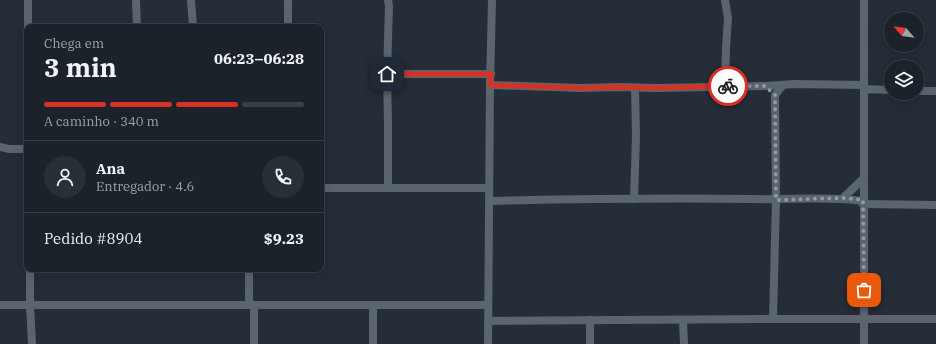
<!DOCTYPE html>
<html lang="pt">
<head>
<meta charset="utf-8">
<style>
  body { margin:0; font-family:"IBM Plex Serif",serif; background:#282f36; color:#f1f3f6; height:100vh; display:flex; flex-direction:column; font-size:15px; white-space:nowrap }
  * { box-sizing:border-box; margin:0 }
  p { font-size:13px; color:#a0a4a8 }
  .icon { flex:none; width:22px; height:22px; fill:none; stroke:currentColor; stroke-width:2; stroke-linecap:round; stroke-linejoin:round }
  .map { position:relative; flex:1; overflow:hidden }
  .sheet { position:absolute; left:24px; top:24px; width:300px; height:248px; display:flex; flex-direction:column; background:#1b222a; border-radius:8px; box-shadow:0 4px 16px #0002,0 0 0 1px #393f47 }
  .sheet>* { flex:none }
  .needle { width:26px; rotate:298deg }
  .buttons { position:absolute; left:884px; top:12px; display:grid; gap:8px }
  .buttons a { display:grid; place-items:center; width:40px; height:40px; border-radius:50%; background:#1b222a; box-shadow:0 4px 16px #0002,0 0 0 1px #393f47; font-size:20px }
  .pin { position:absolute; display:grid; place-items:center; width:34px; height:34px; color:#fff; margin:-17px; border-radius:8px; box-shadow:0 2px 6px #0006 }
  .courier { position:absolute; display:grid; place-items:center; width:40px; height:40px; margin:-20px; border:3px solid #d93025; border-radius:50%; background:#fff; color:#222; box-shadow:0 1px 5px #0007 }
  .headline em { font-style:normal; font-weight:700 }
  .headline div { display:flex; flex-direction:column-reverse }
  .headline { display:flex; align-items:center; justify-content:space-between; height:68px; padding:0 20px }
  h1 { font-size:26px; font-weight:700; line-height:30px }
  .bar { display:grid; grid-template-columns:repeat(4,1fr); gap:6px 4px; align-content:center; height:48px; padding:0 20px }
  .bar i { height:5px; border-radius:3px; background:#393f47 }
  .bar .selected { background:#d93025 }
  .bar p { grid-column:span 4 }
  .line { display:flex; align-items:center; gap:10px; padding:0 20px; border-top:1px solid #393f47 }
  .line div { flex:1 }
  .round { display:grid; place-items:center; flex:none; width:42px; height:42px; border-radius:21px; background:#282f36 }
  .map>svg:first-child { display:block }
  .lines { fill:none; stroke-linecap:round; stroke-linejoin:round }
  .minor { stroke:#5b6570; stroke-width:8 }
  .done { stroke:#939aa2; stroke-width:4; stroke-dasharray:0 7.2 }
  .route { stroke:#d93025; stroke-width:5 }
</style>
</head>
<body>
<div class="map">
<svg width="936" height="344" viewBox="0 0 936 344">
  <rect width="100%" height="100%" fill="#242d38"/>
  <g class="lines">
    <!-- minor -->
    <g class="minor">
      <polyline points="136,0 137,27"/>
      <polyline points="191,0 193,27"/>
      <polyline points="288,0 288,27"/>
      <polyline points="864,0 864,344"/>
      <polyline points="28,27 28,0"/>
      <polyline points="387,74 491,74"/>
      <polyline points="490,85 581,88 619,87 656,88 765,86 795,84 863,85"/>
      <polyline points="725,86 726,48 728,18 725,0"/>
      <polyline points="864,89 891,90"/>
      <polyline points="917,91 936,91"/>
      <polyline points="0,147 9,149 27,149"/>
      <polyline points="321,188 489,188"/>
      <polyline points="388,188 388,124 387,74 389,6 388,0"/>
      <polyline points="843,198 863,179"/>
      <polyline points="634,199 636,136 635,88"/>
      <path d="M 490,201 C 577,199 664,198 751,199 C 788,200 826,196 863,201"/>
      <polyline points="863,204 936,205"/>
      <polyline points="30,269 30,305 32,344"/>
      <polyline points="249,269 249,305"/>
      <polyline points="0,305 488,305"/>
      <polyline points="373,305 373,344"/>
      <polyline points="773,319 776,200 775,95 783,85"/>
      <polyline points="683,320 684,344"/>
      <polyline points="488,321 773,319 936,319"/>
      <polyline points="254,344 254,305"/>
      <polyline points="488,344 490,85 492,0"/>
      <polyline points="590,344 590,320"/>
    </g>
  </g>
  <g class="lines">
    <!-- done -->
    <polyline class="done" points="728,86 765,86 775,95 776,200 843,198 863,200 864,290"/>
    <!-- route -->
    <polyline class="route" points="387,74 491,74 490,85 581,88 619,87 656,88 728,86"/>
  </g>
</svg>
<div class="buttons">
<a><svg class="needle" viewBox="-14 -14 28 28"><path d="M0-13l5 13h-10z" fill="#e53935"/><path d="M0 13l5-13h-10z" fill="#a0a4a8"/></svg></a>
<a><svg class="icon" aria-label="layers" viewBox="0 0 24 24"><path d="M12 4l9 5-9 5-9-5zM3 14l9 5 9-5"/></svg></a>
</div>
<div class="pin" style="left:864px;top:290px;background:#ea580c"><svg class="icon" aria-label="bag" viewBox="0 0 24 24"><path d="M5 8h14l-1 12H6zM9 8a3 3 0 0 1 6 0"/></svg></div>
<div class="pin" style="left:387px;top:74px;background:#1f2937"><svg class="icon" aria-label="home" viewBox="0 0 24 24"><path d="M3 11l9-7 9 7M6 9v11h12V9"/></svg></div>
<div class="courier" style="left:728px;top:86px"><svg class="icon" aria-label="bike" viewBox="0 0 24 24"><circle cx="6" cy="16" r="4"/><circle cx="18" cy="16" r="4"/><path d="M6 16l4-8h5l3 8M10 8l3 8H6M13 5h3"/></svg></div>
<section class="sheet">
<div class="headline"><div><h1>3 min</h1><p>Chega em</p></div><em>06:23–06:28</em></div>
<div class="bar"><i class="selected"></i><i class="selected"></i><i class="selected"></i><i></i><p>A caminho · 340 m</p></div>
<div class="line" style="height:72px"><a class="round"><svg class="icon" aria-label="person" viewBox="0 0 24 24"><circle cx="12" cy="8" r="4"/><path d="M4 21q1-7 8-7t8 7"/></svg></a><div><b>Ana</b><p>Entregador · 4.6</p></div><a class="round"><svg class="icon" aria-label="phone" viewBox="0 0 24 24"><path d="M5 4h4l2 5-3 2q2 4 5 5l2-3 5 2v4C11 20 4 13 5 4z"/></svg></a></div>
<div class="line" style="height:52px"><div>Pedido #8904</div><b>$9.23</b></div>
</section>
</div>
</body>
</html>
